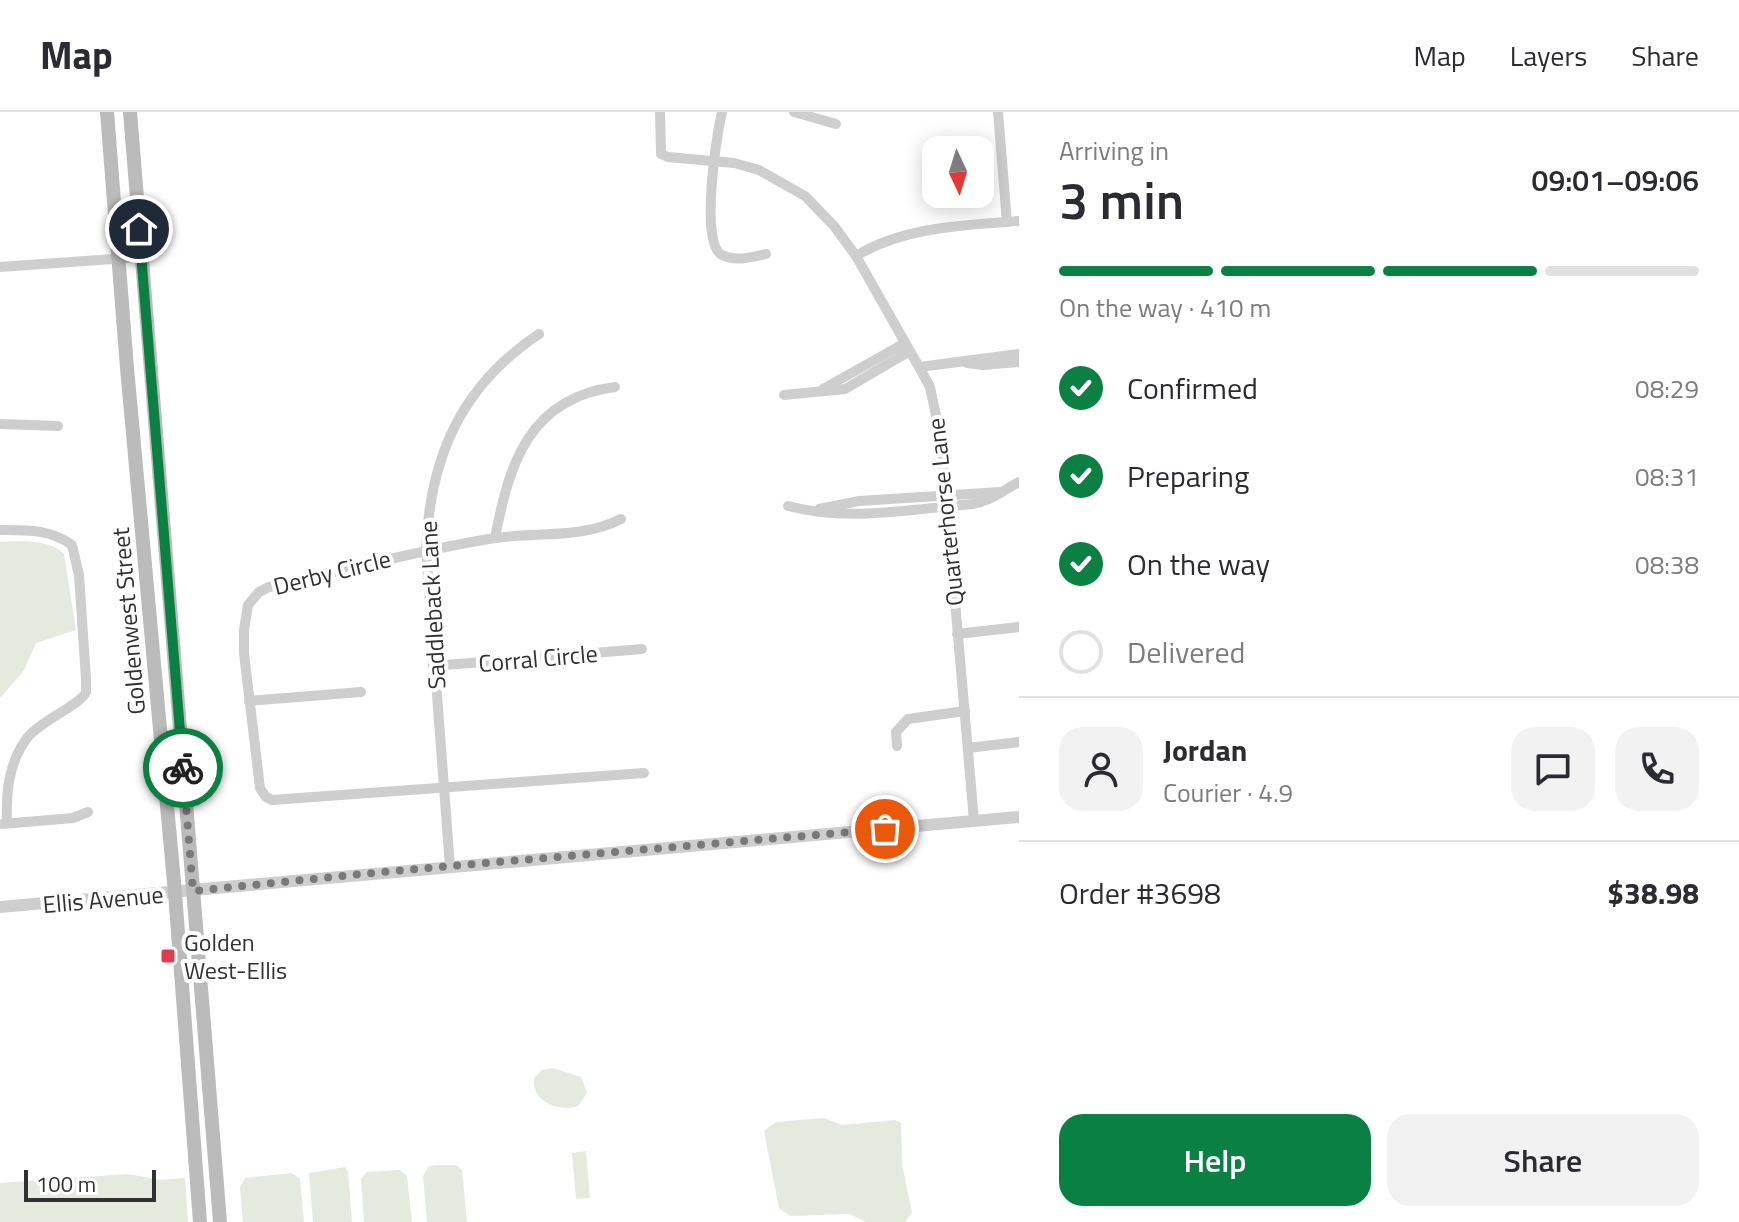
<!DOCTYPE html>
<html lang="en">
<head>
<meta charset="utf-8">
<style>
  body { margin:0; font-family:"Titillium Web",sans-serif; background:#f2f2f3; color:#2b2b33; height:100vh; display:flex; flex-direction:column; font-size:30px; white-space:nowrap }
  * { box-sizing:border-box; margin:0 }
  p { font-size:26px; color:#7c7c81 }
  .icon { flex:none; width:44px; height:44px; fill:none; stroke:currentColor; stroke-width:2; stroke-linecap:round; stroke-linejoin:round }
  .map { position:relative; flex:1; overflow:hidden }
  .details { display:flex; flex-direction:column; background:#fff; width:720px }
  .details>* { flex:none }
  .needle { width:52px; rotate:176deg }
  .buttons { position:absolute; left:922px; top:24px; display:grid; gap:16px }
  .buttons a { display:grid; place-items:center; width:72px; height:72px; border-radius:16px; background:#fff; box-shadow:0 4px 20px #0003; font-size:40px }
  .scale { position:absolute; left:24px; bottom:20px; width:132px; box-sizing:border-box; padding-left:8px; border:4px solid #313131; border-top:0; font-size:22px; line-height:28px; white-space:nowrap; color:#313131; -webkit-text-stroke:6px #fff; paint-order:stroke }
  .pin { position:absolute; display:grid; place-items:center; width:68px; height:68px; color:#fff; margin:-34px; border:4px solid #fff; border-radius:50%; box-shadow:0 2px 8px #0007 }
  .courier { position:absolute; display:grid; place-items:center; width:80px; height:80px; margin:-40px; border:6px solid #0b8043; border-radius:50%; background:#fff; color:#222; box-shadow:0 2px 10px #0007 }
  .summary em { font-style:normal; font-weight:600 }
  .summary div { display:flex; flex-direction:column-reverse }
  .summary { display:flex; align-items:center; justify-content:space-between; height:136px; padding:0 40px }
  h1 { font-size:52px; font-weight:600; line-height:60px }
  .bar { display:grid; grid-template-columns:repeat(4,1fr); gap:12px 8px; align-content:center; height:96px; padding:0 40px }
  .bar i { height:10px; border-radius:6px; background:#e1e1e2 }
  .bar .active { background:#0b8043 }
  .bar p { grid-column:span 4 }
  .line { display:flex; align-items:center; gap:20px; padding:0 40px; border-top:2px solid #e1e1e2 }
  .line div { flex:1 }
  .round { display:grid; place-items:center; flex:none; width:84px; height:84px; border-radius:24px; background:#f2f2f3 }
  ol { padding:0 40px; list-style:none }
  li { display:flex; align-items:center; gap:24px; height:88px }
  li p { margin-inline-start:auto }
  li .icon { padding:8px; border-radius:50%; background:#0b8043; color:#fff; stroke-width:4 }
  li:last-child { color:#7c7c81 }
  li i { width:44px; height:44px; border:4px solid #e1e1e2; border-radius:50% }
  .button { display:flex; gap:16px; margin-top:auto; padding:16px 40px }
  .button a { flex:1; height:92px; border-radius:24px; background:#0b8043; color:#fff; font-size:32px; font-weight:600; line-height:92px; text-align:center }
  .button a+a { background:#f2f2f3; color:#2b2b33 }
  header { display:flex; align-items:center; gap:48px; box-sizing:border-box; height:112px; padding:0 40px; background:#fff; border-bottom:2px solid #e1e1e2 }
  header strong { font-size:38px }
  nav { display:flex; gap:44px; margin-inline-start:auto; font-size:28px }
  main { display:flex; flex:1; min-height:0 }
  .map>svg:first-child { display:block }
  .green { fill:#e4eadd }
  .lines { fill:none; stroke-linecap:round; stroke-linejoin:round }
  .minor { stroke:#cecece; stroke-width:10 }
  .tertiary { stroke:#cecece; stroke-width:12 }
  .secondary { stroke:#bbb; stroke-width:14 }
  .done { stroke:#797979; stroke-width:8; stroke-dasharray:0 14.4 }
  .route { stroke:#0b8043; stroke-width:10 }
  .poi-dot { fill:#dd3e4e; stroke:#fff; stroke-width:3 }
  .labels { text-anchor:middle; dominant-baseline:central; stroke-width:8; stroke-linejoin:round; paint-order:stroke }
  .street-label { font-size:24px; fill:#313131; stroke:#fff }
  .poi-label { font-size:24px; fill:#313131; stroke:#fff; text-anchor:start }
</style>
</head>
<body>
<header>
<strong>Map</strong>
<nav><a>Map</a><a>Layers</a><a>Share</a></nav>
</header>
<main>
<div class="map">
<svg width="1019" height="1110" viewBox="0 0 1019 1110">
  <rect width="100%" height="100%" fill="#fff"/>
  <!-- green -->
  <g class="green">
    <path d="M 0,430 C 19,429 50,427 64,442 L 76,518 L 36,531 L 23,560 L 0,586 Z"/>
    <path d="M 553,956 L 581,965 L 587,981 L 578,994 C 559,1001 531,989 534,966 L 542,958 Z"/>
    <polygon points="824,1006 842,1013 895,1008 901,1011 902,1052 912,1100 905,1110 866,1110 850,1102 790,1104 779,1096 764,1019 776,1010"/>
    <polygon points="586,1039 590,1086 576,1087 572,1041"/>
    <polygon points="434,1053 456,1053 462,1058 467,1110 427,1110 423,1064 428,1055"/>
    <polygon points="345,1055 348,1059 352,1110 313,1110 309,1061"/>
    <polygon points="400,1058 407,1064 412,1110 364,1110 361,1067 367,1060"/>
    <polygon points="292,1061 300,1067 304,1110 243,1110 240,1075 245,1066"/>
    <polygon points="128,1062 160,1068 185,1066 188,1110 0,1110 0,1071"/>
  </g>
  <g class="lines">
    <!-- minor -->
    <g class="minor">
      <polyline points="660,0 661,42 668,45 734,51 759,58 805,84 834,114 856,144 919,255 930,275 941,327 974,709"/>
      <path d="M 722,0 C 717,23 699,131 722,143 C 735,150 753,145 766,142"/>
      <polyline points="794,0 836,12"/>
      <polyline points="998,0 1007,110"/>
      <path d="M 856,144 C 903,115 964,113 1019,109"/>
      <polyline points="0,155 141,145"/>
      <polyline points="967,251 983,253 1019,250"/>
      <polyline points="919,255 1019,242"/>
      <polyline points="823,277 905,231"/>
      <polyline points="784,283 845,277 910,239"/>
      <polyline points="0,312 58,314"/>
      <path d="M 788,394 C 848,410 912,397 972,392 C 991,389 1002,379 1019,370"/>
      <polyline points="819,397 859,389 1000,380"/>
      <path d="M 621,407 C 580,428 533,419 489,427 C 415,439 342,459 269,475 L 259,480 L 248,493 L 244,518 L 244,541 L 260,676 L 266,685 L 272,688 L 644,661"/>
      <path d="M 0,418 C 26,418 51,417 72,433 L 79,463 L 86,567 C 86,569 86,579 86,580 C 82,592 40,609 27,626 C 8,652 6,681 7,711"/>
      <path d="M 495,426 C 509,352 529,286 615,275"/>
      <polyline points="957,522 1019,515"/>
      <polyline points="433,554 642,537"/>
      <polyline points="249,589 361,580"/>
      <polyline points="897,634 896,620 908,607 965,599"/>
      <polyline points="968,636 1019,630"/>
      <polyline points="2,712 73,706 88,700"/>
      <path d="M 450,755 L 426,437 C 430,345 461,274 539,222"/>
    </g>
    <!-- tertiary -->
    <polyline class="tertiary" points="0,795 1019,705"/>
    <!-- secondary -->
    <g class="secondary">
      <polyline points="107,0 127,256 175,781 200,1110"/>
      <polyline points="130,0 220,1110"/>
    </g>
  </g>
  <g class="lines">
    <!-- done -->
    <polyline class="done" points="183,656 193,779 393,759 885,717"/>
    <!-- route -->
    <polyline class="route" points="139,117 183,656"/>
  </g>
  <!-- markers -->
  <rect class="poi-dot" x="160" y="836" width="16" height="16" rx="4"/>
  <g class="labels">
    <!-- street labels -->
    <g class="street-label">
      <text transform="translate(945 400) rotate(-96)">Quarterhorse Lane</text>
      <text transform="translate(332 460) rotate(-14)">Derby Circle</text>
      <text transform="translate(432 493) rotate(-93)">Saddleback Lane</text>
      <text transform="translate(128 509) rotate(-95)">Goldenwest Street</text>
      <text transform="translate(538 546) rotate(-5)">Corral Circle</text>
      <text transform="translate(103 787) rotate(-5)">Ellis Avenue</text>
    </g>
    <!-- poi labels -->
    <g class="poi-label">
      <text x="184" y="830">Golden<tspan x="184" dy="28">West-Ellis</tspan></text>
    </g>
  </g>
</svg>
<div class="buttons">
<a><svg class="needle" viewBox="-14 -14 28 28"><path d="M0-13l5 13h-10z" fill="#e53935"/><path d="M0 13l5-13h-10z" fill="#7c7c81"/></svg></a>
</div>
<div class="scale">100 m</div>
<div class="pin" style="left:885px;top:717px;background:#ea580c"><svg class="icon" aria-label="bag" viewBox="0 0 24 24"><path d="M5 8h14l-1 12H6zM9 8a3 3 0 0 1 6 0"/></svg></div>
<div class="pin" style="left:139px;top:117px;background:#1f2937"><svg class="icon" aria-label="home" viewBox="0 0 24 24"><path d="M3 11l9-7 9 7M6 9v11h12V9"/></svg></div>
<div class="courier" style="left:183px;top:656px"><svg class="icon" aria-label="bike" viewBox="0 0 24 24"><circle cx="6" cy="16" r="4"/><circle cx="18" cy="16" r="4"/><path d="M6 16l4-8h5l3 8M10 8l3 8H6M13 5h3"/></svg></div>
</div>
<section class="details">
<div class="summary"><div><h1>3 min</h1><p>Arriving in</p></div><em>09:01–09:06</em></div>
<div class="bar"><i class="active"></i><i class="active"></i><i class="active"></i><i></i><p>On the way · 410 m</p></div>
<ol>
<li><svg class="icon" aria-label="check" viewBox="0 0 24 24"><path d="M5 12l5 5 9-10"/></svg>Confirmed<p>08:29</p></li>
<li><svg class="icon" aria-label="check" viewBox="0 0 24 24"><path d="M5 12l5 5 9-10"/></svg>Preparing<p>08:31</p></li>
<li><svg class="icon" aria-label="check" viewBox="0 0 24 24"><path d="M5 12l5 5 9-10"/></svg>On the way<p>08:38</p></li>
<li><i></i>Delivered</li>
</ol>
<div class="line" style="height:144px"><a class="round"><svg class="icon" aria-label="person" viewBox="0 0 24 24"><circle cx="12" cy="8" r="4"/><path d="M4 21q1-7 8-7t8 7"/></svg></a><div><b>Jordan</b><p>Courier · 4.9</p></div><a class="round"><svg class="icon" aria-label="chat" viewBox="0 0 24 24"><path d="M4 5h16v11H9l-5 4z"/></svg></a><a class="round"><svg class="icon" aria-label="phone" viewBox="0 0 24 24"><path d="M5 4h4l2 5-3 2q2 4 5 5l2-3 5 2v4C11 20 4 13 5 4z"/></svg></a></div>
<div class="line" style="height:104px"><div>Order #3698</div><b>$38.98</b></div>
<div class="button"><a>Help</a><a>Share</a></div>
</section>
</main>
</body>
</html>
